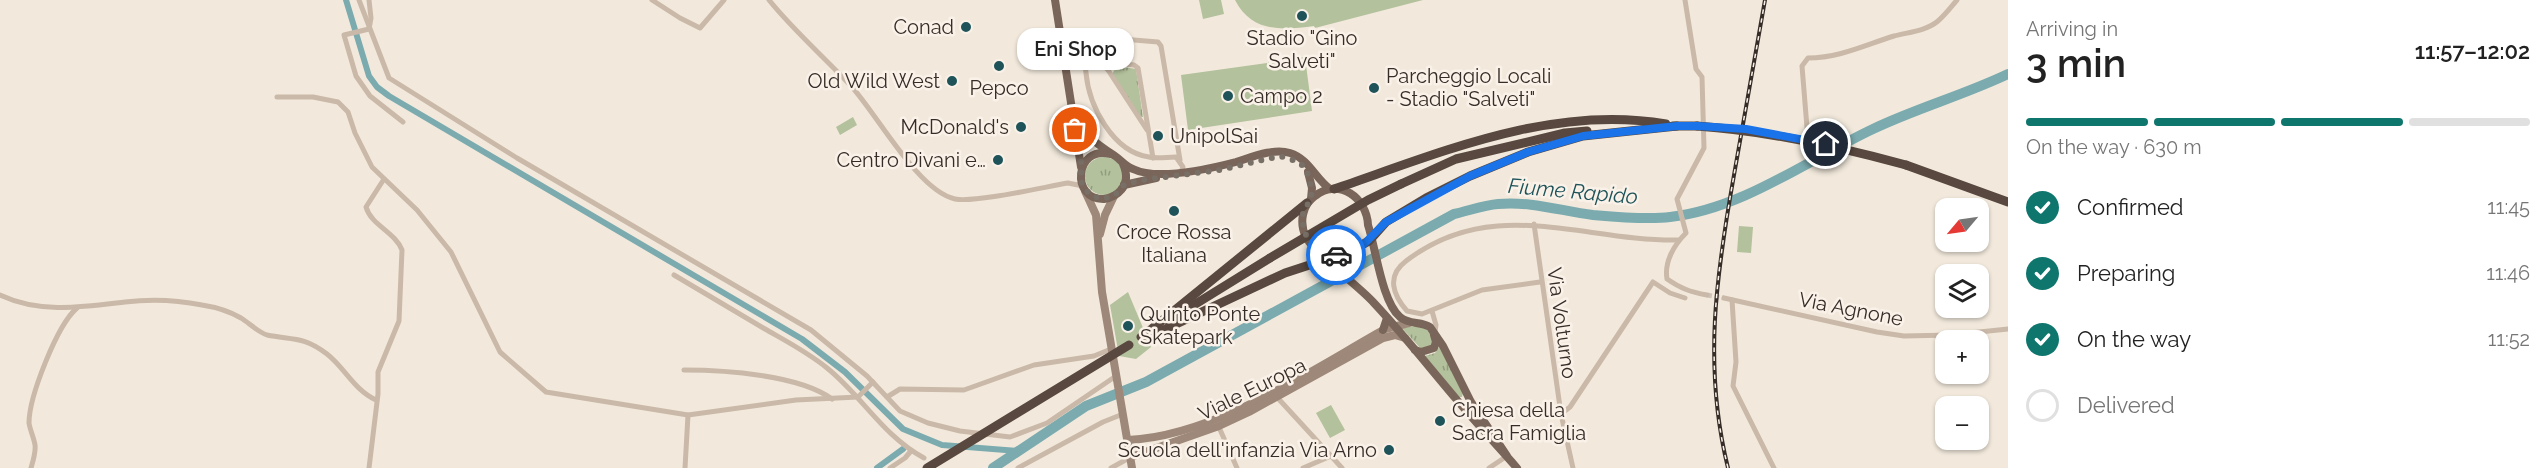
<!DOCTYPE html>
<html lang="en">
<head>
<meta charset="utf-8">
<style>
  body { margin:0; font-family:Raleway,sans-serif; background:#f6f6f6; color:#222; height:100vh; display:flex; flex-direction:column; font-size:22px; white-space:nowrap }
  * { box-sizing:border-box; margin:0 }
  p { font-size:20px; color:#767676 }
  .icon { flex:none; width:33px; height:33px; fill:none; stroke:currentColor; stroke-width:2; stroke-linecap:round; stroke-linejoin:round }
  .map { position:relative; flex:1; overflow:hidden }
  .side { display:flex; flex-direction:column; background:#fff; width:540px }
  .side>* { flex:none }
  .needle { width:39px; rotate:241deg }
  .tools { position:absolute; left:1935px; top:198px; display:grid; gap:12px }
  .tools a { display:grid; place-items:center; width:54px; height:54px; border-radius:12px; background:#fff; box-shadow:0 2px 4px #0004; font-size:30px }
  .pin { position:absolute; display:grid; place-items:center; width:51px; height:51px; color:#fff; margin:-26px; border:3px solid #fff; border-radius:50%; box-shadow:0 2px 6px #0007 }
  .courier { position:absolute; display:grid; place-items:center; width:60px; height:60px; margin:-30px; border:4px solid #1a73e8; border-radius:50%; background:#fff; color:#222; box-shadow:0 2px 8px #0007 }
  .bubble { position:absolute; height:42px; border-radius:18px; background:#fff; box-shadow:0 2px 4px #0004; font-size:20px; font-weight:600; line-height:42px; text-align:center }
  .summary em { font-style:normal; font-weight:600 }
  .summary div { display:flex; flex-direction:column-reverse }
  .summary { display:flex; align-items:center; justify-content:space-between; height:102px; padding:0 18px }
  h1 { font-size:39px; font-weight:600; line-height:45px }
  .bar { display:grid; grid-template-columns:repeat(4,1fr); gap:9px 6px; align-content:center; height:72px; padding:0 18px }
  .bar i { height:8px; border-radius:4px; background:#e0e0e0 }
  .bar .current { background:#0f766e }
  .bar p { grid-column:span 4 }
  ol { padding:0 18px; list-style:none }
  li { display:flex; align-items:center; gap:18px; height:66px }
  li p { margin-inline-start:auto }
  li .icon { padding:6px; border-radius:50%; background:#0f766e; color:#fff; stroke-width:4 }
  li:last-child { color:#767676 }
  li i { width:33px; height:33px; border:3px solid #e0e0e0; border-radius:50% }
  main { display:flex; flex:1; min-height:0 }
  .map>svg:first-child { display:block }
  .grass { fill:url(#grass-tufts) }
  .garden { fill:#b3c19c }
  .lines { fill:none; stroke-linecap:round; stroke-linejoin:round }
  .canal { stroke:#7babaf; stroke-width:6 }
  .river { stroke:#7babaf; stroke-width:10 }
  .street-tunnel { stroke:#cdc3b8; stroke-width:5; stroke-dasharray:5 2.5; stroke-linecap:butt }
  .street { stroke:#cab9a8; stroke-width:5 }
  .secondary { stroke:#9e8879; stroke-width:8 }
  .primary { stroke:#796559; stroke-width:8 }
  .highway { stroke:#58483f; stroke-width:9 }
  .rail-casing { stroke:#372d28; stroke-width:4 }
  .rail { stroke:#faf2e9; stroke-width:1.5; stroke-dasharray:4.5; stroke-linecap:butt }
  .highway-bridge { stroke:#58483f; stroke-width:9 }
  .done { stroke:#786f67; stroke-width:6; stroke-dasharray:0 10.8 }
  .route { stroke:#1a73e8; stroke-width:8 }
  .poi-dot { fill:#1e5359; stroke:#faf2e9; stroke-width:2 }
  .labels { text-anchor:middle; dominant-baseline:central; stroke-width:5; stroke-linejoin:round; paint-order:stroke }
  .poi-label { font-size:20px; fill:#372d28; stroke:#faf2e9; text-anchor:end }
  .street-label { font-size:20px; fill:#372d28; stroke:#faf2e9 }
  .water-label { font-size:21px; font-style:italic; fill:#1e5359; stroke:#faf2e9 }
</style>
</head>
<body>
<main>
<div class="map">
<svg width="2008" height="468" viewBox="0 0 2008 468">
  <defs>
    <pattern id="grass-tufts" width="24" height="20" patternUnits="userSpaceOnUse" patternTransform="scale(1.5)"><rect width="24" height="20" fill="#b3c19c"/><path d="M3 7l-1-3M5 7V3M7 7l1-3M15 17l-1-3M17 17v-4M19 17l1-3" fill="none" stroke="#929d7f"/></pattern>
  </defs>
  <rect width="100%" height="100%" fill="#f2e9dc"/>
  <!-- grass -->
  <g class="grass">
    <polygon points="1117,66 1136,69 1143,117 1140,117 1112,74"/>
    <circle cx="1104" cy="176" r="19"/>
    <polygon points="1416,326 1425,328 1432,334 1432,345 1421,349 1402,328"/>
    <polygon points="1440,346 1463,393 1462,397 1459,397 1425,356 1435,353"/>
  </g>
  <!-- garden -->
  <g class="garden">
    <polygon points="1199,0 1221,0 1224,14 1203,19"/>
    <path d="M 1235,0 L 1423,0 L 1315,28 L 1314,26 C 1282,30 1252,33 1235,0 Z"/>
    <polygon points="1305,57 1312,111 1188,130 1181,75 1267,63 1268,68 1268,62"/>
    <polygon points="853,117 857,125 840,135 836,127"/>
    <polygon points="1739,226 1753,227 1751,253 1737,252"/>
    <polygon points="1128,292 1151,347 1136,359 1119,356 1110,305"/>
    <polygon points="1331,405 1345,430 1330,438 1316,413"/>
  </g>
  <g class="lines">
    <!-- canal -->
    <g class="canal">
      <polyline points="346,0 369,76 377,87 389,96 802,339 845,372 903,429 942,445 1018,451"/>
      <polyline points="877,468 903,449"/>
    </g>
    <!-- river -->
    <path class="river" d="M 993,468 L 1086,406 L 1146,382 L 1454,214 C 1468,211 1484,205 1498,204 C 1531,201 1561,211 1593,215 C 1616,217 1648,220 1670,217 C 1743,209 1809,159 1873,129 C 1917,108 1964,95 2008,74"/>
    <!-- street-tunnel -->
    <polyline class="street-tunnel" points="1707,295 1724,298"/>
    <!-- street -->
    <g class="street">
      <polyline points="359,0 389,78 517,158 811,330 867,376 900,411 928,423 960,431 1010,437 1047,423 1116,376"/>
      <polyline points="369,0 371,18 369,29 344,35 356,76 370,96 403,122"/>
      <polyline points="652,0 680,18 700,28 724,0"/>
      <path d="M 769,0 C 794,31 824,57 851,86 C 877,114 918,191 955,199 C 975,203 1044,187 1068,183 L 1083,186"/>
      <path d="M 1685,0 L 1696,69 L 1702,77 L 1704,148 L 1677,199 L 1686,233 C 1674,245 1664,262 1667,279 C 1680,288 1690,292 1707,295"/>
      <path d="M 1060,29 L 1074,36 L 1086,36 C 1086,48 1084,61 1086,73 C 1089,106 1113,152 1149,157 C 1157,159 1167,157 1176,157 L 1183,167 L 1181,172"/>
      <polyline points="1086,36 1158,42 1161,46 1180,160"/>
      <polyline points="1086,47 1108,70 1147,130"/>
      <polyline points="1068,65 1069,44 1074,36"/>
      <polyline points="1108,70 1115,63 1134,65 1138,68 1153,158"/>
      <polyline points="277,97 313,97 338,102 348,112 355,133 372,167 417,210 451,252 500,352 546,392 688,415 796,400 858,397 873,382"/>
      <path d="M 1808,140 L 1802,66 L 1808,58 C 1839,58 1865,45 1894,36 C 1909,32 1926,31 1938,21 C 1945,15 1951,7 1957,0"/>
      <polyline points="1534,224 1561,414 1573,468"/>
      <path d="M 674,275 C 704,293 735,311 765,329 C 786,341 809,353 827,368 C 862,396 883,436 924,458"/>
      <path d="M 1540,282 L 1482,290 L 1422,314 L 1407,311 C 1393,295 1386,276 1406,261 C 1493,194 1583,242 1679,240"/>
      <path d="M 0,295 C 40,314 83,307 125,302 C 150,299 177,300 202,305 C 215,307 229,311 241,318 C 249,323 258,332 267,335 C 292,340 304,336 327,354 C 345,368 354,390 376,400"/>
      <polyline points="1724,298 1877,332 1904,336 1951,335 2008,329"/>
      <polyline points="1732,300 1736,362 1733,386 1774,468"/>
      <polyline points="1432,311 1436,325 1435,332"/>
      <path d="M 684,370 C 725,370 799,375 832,399"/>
      <polyline points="1275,395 1342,468"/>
      <polyline points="887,397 900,389 964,390 1034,365 1094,356 1111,349"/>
      <polyline points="1561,414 1570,407 1653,282 1670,293 1685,298"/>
      <polyline points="1218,425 1237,468"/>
      <path d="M 31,468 C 33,461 36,452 35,445 C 34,438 30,430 29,423 C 29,397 57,325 77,308"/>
      <path d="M 369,468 L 378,394 L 378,372 L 399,321 L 402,250 C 395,232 371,225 366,207 L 384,179"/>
      <polyline points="685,468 688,415"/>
      <polyline points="890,468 905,458 911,451"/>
      <polyline points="1018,468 1103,422 1123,414"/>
      <polyline points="1111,468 1131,457"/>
      <polyline points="1303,468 1331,456"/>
      <polyline points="1489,468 1507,456"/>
    </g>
    <!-- secondary -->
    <g class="secondary">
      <polyline points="1085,191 1096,215 1102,292 1132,468"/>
      <polyline points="1100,234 1105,215 1114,196"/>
      <path d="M 1128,440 C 1215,436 1310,371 1385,329 L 1409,323"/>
      <polyline points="1131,457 1219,426 1249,412 1383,338 1395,335 1405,338"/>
    </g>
    <!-- primary -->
    <g class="primary">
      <polyline points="1055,0 1081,167"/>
      <path d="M 1074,114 C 1086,137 1094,142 1115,156 C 1121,160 1125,166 1133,169 C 1158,181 1209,169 1236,162 C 1252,157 1273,148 1290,153 C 1309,159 1315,178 1330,189"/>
      <path d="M 1110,154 C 1075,145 1070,200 1104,199 C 1111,198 1117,195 1121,190 C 1128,182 1127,173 1123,164"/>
      <polyline points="1308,172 1312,188 1311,199"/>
      <polyline points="1124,185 1156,178"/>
      <polyline points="1383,330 1387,318"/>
      <polyline points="1415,350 1421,352 1434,348 1436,342 1434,335"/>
      <path d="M 1507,456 L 1471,402 L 1443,346 L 1430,327 C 1421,321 1409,325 1400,317 C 1382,302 1376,249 1368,225 C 1367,198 1339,177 1315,196 C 1302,205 1299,223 1306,237 C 1316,256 1357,284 1374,303 C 1403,334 1429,367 1457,400 C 1476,423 1497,445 1517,468"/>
    </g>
    <!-- highway -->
    <g class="highway">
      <polyline points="1673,126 1697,126"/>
      <polyline points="1906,165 2008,202"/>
      <polyline points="1401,184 1456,159 1565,133 1587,131"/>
      <path d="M 1334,189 C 1440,153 1552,104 1666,124"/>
      <polyline points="1354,249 1369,241 1386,222 1426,198 1470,176 1528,152 1583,136 1677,126"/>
      <polyline points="1168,321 1270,258"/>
      <polyline points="1143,336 1307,203"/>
      <polyline points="1141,337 1157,333 1285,273 1343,254"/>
    </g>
    <!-- rail casing -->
    <g class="rail-casing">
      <path id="rail" d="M 1728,468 C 1703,367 1716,276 1734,175 C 1744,117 1755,58 1765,0"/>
    </g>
    <!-- rail -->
    <use href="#rail" class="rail"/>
    <!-- highway-bridge -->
    <g class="highway-bridge">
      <path d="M 1697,126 C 1769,131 1837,146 1906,165"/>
      <polyline points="1270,258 1368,200 1401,184"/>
      <polyline points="927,468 1129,345"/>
    </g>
  </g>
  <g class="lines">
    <!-- done -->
    <polyline class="done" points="1075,130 1082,167 1080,180 1089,194 1101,199 1114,196 1124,185 1142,180 1220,170 1280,156 1299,162 1306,169 1312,188 1311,199 1303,212 1303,230 1313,246 1324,253 1336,255"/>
    <!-- route -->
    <polyline class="route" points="1336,255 1363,245 1386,222 1470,176 1528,152 1583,136 1677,126 1698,126 1746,129 1826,144"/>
  </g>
  <!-- markers -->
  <g class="poi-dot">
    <circle cx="1302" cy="16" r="6"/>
    <circle cx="966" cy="27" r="6"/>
    <circle cx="999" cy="66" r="6"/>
    <circle cx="952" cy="81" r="6"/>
    <circle cx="1374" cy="88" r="6"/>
    <circle cx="1228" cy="96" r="6"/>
    <circle cx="1021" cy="127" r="6"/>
    <circle cx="1158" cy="136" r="6"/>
    <circle cx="998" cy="160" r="6"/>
    <circle cx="1174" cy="211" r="6"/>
    <circle cx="1128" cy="326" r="6"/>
    <circle cx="1440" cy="421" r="6"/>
    <circle cx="1389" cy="450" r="6"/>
  </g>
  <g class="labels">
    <!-- poi labels -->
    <g class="poi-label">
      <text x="954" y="27">Conad</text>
      <text x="1302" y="38" text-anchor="middle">Stadio "Gino<tspan x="1302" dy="23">Salveti"</tspan></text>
      <text x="1386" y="76" text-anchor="start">Parcheggio Locali<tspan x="1386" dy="23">- Stadio "Salveti"</tspan></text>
      <text x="940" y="81">Old Wild West</text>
      <text x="999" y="88" text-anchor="middle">Pepco</text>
      <text x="1240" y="96" text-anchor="start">Campo 2</text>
      <text x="1009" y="127">McDonald's</text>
      <text x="1170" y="136" text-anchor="start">UnipolSai</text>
      <text x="986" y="160">Centro Divani e…</text>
      <text x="1174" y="232" text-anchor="middle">Croce Rossa<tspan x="1174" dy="23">Italiana</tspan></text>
      <text x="1140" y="314" text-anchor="start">Quinto Ponte<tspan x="1140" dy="23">Skatepark</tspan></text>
      <text x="1452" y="410" text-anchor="start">Chiesa della<tspan x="1452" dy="23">Sacra Famiglia</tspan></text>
      <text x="1377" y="450">Scuola dell'infanzia Via Arno</text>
    </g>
    <!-- street labels -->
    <g class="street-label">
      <text transform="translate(1851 309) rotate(11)">Via Agnone</text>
      <text transform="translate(1562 323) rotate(82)">Via Volturno</text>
      <text transform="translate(1252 389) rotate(-26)">Viale Europa</text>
    </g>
    <!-- water labels -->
    <g class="water-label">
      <text transform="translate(1573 191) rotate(5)">Fiume Rapido</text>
    </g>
  </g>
</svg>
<div class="tools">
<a><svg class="needle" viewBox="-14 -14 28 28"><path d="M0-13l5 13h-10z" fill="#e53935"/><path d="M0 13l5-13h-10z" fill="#767676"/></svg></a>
<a><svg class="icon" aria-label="layers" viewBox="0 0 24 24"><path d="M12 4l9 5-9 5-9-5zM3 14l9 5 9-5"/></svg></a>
<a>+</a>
<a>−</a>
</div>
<div class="pin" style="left:1075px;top:130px;background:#ea580c"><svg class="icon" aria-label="bag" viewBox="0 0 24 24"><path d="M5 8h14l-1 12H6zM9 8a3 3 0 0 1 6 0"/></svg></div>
<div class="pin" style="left:1826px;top:144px;background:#1f2937"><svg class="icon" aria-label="home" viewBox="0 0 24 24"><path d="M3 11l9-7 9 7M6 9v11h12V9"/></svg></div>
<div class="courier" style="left:1336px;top:255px"><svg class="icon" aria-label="car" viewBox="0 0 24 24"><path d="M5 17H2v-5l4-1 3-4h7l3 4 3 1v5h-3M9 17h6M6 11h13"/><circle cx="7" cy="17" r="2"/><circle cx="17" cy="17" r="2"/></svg></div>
<div class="bubble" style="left:1017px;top:28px;width:117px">Eni Shop</div>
</div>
<section class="side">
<div class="summary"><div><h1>3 min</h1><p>Arriving in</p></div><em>11:57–12:02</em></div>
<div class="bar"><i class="current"></i><i class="current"></i><i class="current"></i><i></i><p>On the way · 630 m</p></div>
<ol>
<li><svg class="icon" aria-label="check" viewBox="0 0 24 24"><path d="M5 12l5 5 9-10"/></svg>Confirmed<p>11:45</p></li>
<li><svg class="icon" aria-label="check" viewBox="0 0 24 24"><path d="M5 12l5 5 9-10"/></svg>Preparing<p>11:46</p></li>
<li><svg class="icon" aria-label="check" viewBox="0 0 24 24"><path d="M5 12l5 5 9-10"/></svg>On the way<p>11:52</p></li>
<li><i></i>Delivered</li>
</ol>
</section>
</main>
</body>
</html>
